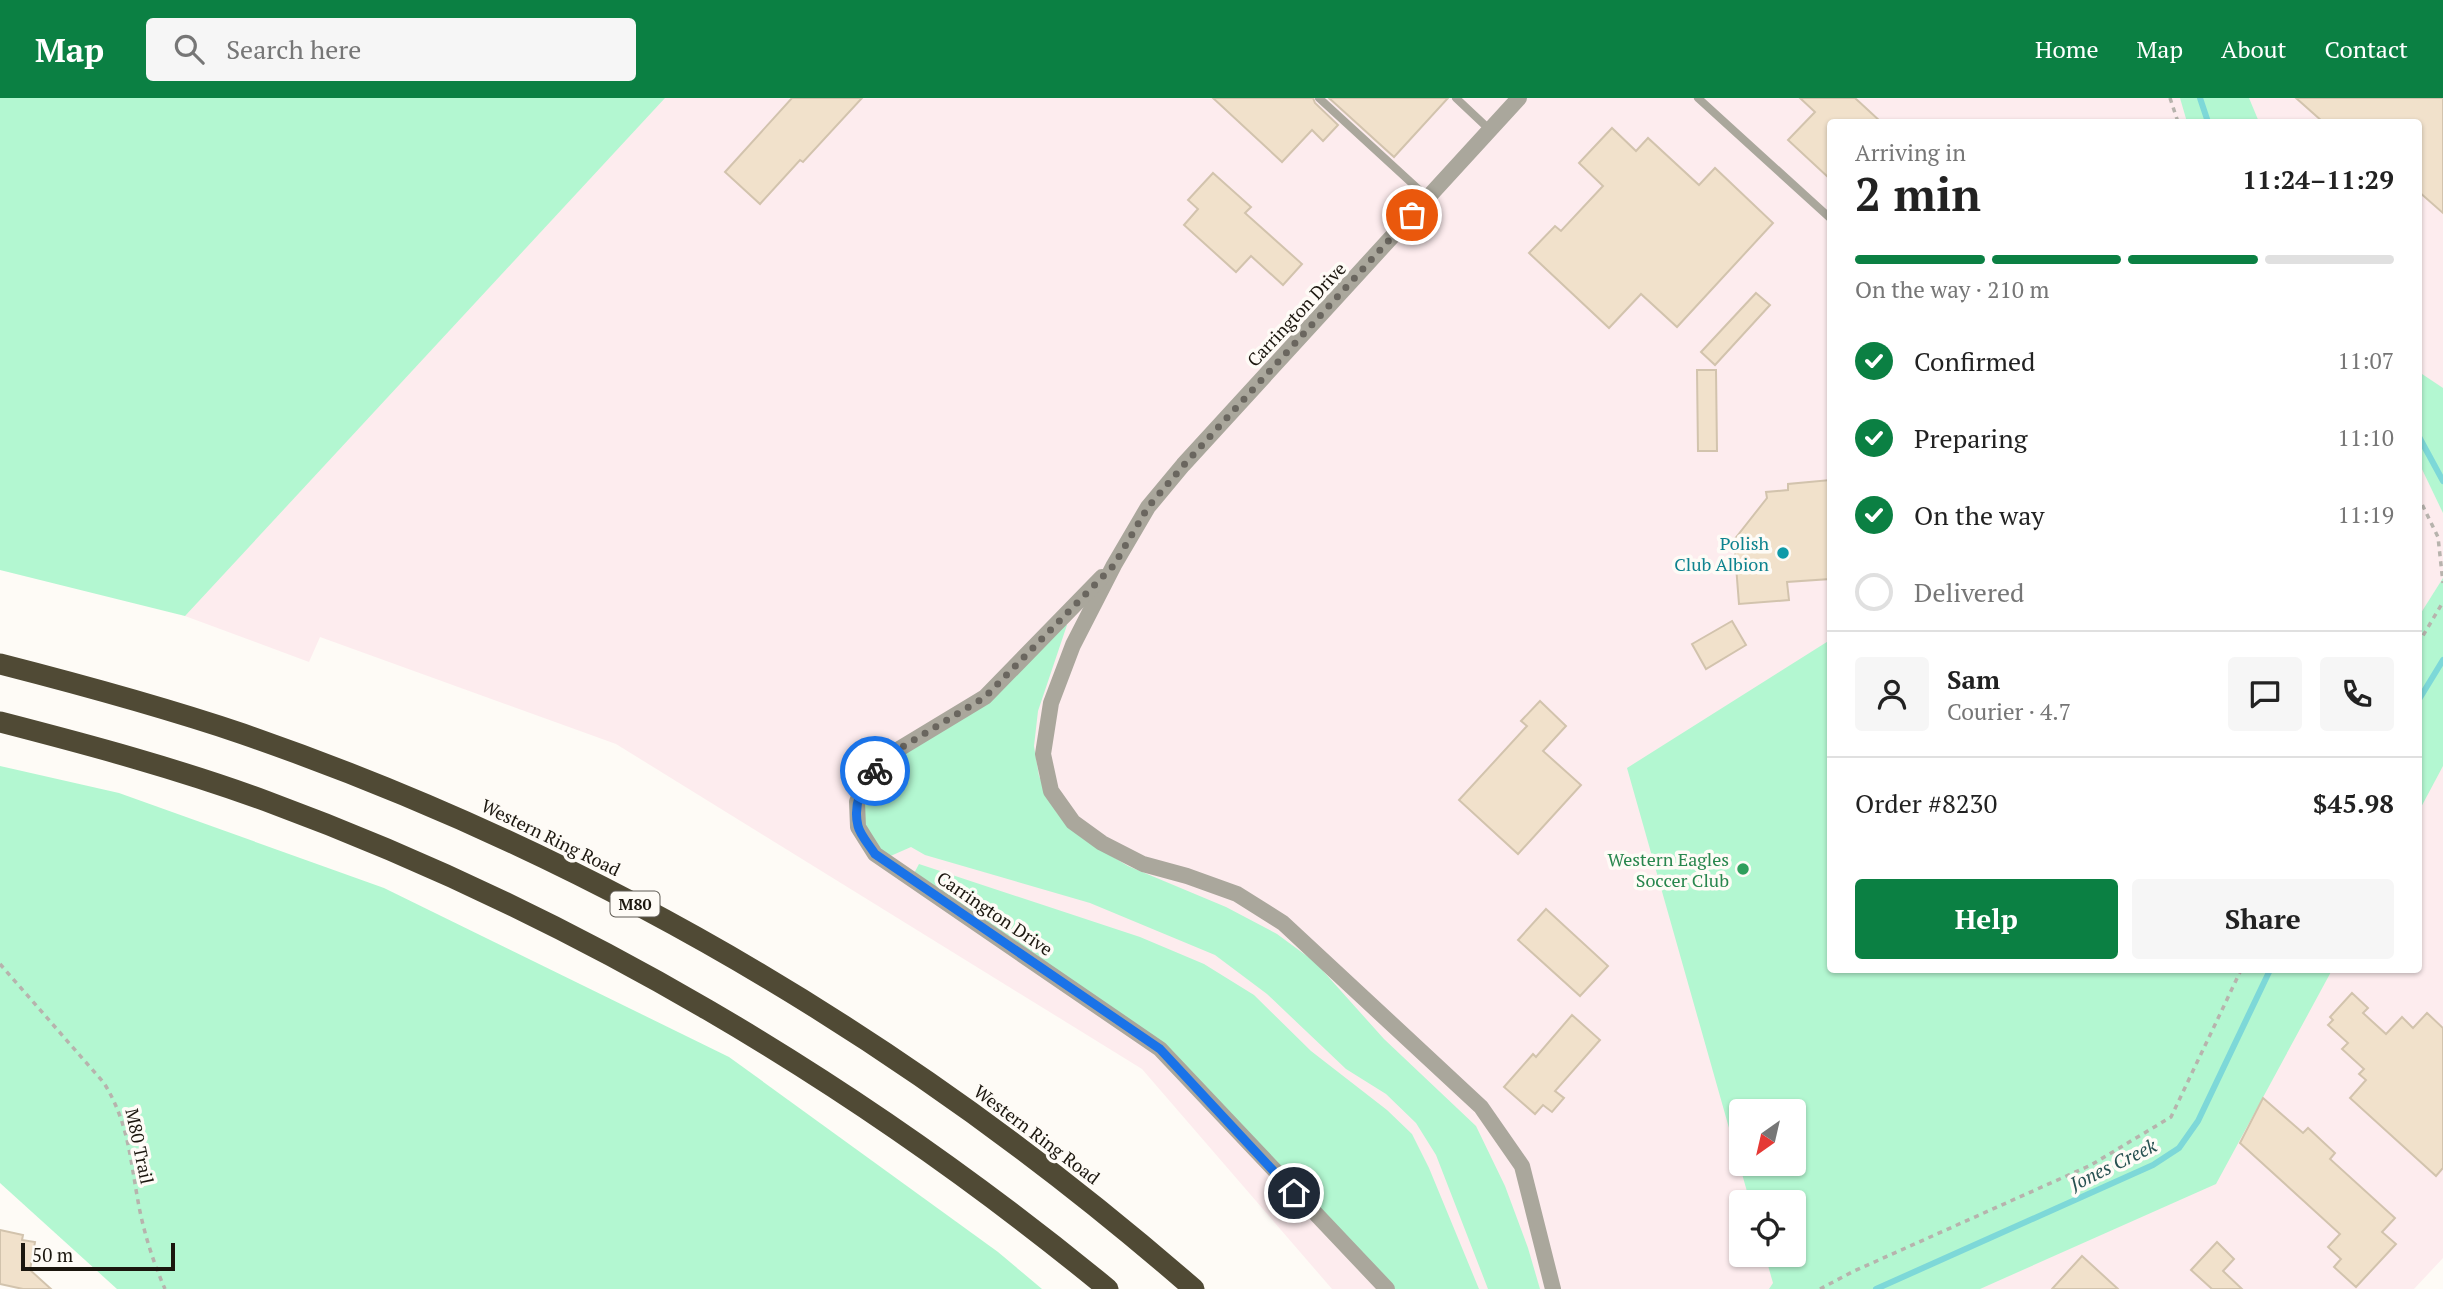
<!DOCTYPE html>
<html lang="en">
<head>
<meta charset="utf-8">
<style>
  body { margin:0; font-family:"PT Serif",serif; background:#f6f6f6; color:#222; height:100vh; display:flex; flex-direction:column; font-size:26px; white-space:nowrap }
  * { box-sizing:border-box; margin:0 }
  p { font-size:23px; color:#767676 }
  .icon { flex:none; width:38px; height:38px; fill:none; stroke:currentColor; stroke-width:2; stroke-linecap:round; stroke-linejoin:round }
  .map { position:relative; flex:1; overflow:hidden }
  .panel { position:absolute; left:1827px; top:21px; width:595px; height:854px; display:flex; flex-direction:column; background:#fff; border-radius:7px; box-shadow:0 2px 5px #0004 }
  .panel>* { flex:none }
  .needle { width:46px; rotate:214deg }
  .controls { position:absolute; left:1729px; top:1001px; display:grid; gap:14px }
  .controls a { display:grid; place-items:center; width:77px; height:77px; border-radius:7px; background:#fff; box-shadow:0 2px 5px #0004; font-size:35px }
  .scale { position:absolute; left:21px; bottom:18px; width:154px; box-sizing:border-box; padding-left:7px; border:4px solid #1b160e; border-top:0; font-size:19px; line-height:24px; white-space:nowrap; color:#1b160e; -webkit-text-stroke:5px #fefbf6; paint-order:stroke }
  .pin { position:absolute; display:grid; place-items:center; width:60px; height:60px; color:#fff; margin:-30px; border:4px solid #fff; border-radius:50%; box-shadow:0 2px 7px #0007 }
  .courier { position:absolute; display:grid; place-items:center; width:70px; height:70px; margin:-35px; border:5px solid #1a73e8; border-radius:50%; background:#fff; color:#222; box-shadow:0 2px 9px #0007 }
  .overview em { font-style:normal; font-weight:600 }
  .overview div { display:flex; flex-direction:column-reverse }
  .overview { display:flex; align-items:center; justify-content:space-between; height:119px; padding:0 28px }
  h1 { font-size:46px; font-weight:600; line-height:52px }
  .bar { display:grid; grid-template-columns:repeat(4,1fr); gap:10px 7px; align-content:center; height:84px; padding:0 28px }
  .bar i { height:9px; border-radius:5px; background:#e0e0e0 }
  .bar .on { background:#0b8043 }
  .bar p { grid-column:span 4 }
  .line { display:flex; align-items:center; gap:18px; padding:0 28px; border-top:2px solid #e0e0e0 }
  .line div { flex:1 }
  .round { display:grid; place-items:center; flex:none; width:74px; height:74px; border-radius:7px; background:#f6f6f6 }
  ol { padding:0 28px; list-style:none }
  li { display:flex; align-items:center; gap:21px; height:77px }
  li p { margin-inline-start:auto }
  li .icon { padding:7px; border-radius:50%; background:#0b8043; color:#fff; stroke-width:4 }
  li:last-child { color:#767676 }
  li i { width:38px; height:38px; border:4px solid #e0e0e0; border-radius:50% }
  .button { display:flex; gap:14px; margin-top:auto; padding:14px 28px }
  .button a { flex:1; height:80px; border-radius:7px; background:#0b8043; color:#fff; font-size:28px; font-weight:600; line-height:80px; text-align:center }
  .button a+a { background:#f6f6f6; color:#222 }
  header { display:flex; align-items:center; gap:42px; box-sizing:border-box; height:98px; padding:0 35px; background:#0b8043; color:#fff }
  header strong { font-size:33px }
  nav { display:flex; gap:38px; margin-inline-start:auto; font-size:24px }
  .search { width:490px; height:63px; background:#f6f6f6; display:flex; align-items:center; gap:18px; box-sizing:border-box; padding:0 24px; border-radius:7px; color:#767676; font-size:26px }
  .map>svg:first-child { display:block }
  .industrial { fill:#fdecee; fill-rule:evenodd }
  .green { fill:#b3f7d1; fill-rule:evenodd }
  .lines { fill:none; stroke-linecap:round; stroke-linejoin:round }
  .stream { stroke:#7dd8d8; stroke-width:6 }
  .building { fill:#f1e1cb; stroke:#d2c3ad; stroke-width:2 }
  .path { stroke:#b7b3ad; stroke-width:3.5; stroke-dasharray:5 5; stroke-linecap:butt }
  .lane { stroke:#aaa79c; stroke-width:8 }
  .street { stroke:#aaa79c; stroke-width:16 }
  .highway { stroke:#504a35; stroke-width:21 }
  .done { stroke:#6a665f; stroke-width:7; stroke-dasharray:0 12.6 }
  .route { stroke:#1a73e8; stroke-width:9 }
  .culture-dot { fill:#0f9aa8; stroke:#fefbf6; stroke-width:2.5 }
  .leisure-dot { fill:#2e9e5b; stroke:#fefbf6; stroke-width:2.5 }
  .labels { text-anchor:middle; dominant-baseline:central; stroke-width:7; stroke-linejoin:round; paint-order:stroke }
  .shield { fill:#fefbf6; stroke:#5f5b54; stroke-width:2 }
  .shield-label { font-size:16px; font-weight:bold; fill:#1b160e }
  .street-label { font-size:18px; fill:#1b160e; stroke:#fefbf6 }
  .culture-label { font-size:18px; fill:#0d838f; stroke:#fefbf6; text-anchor:end }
  .leisure-label { font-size:18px; fill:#27864d; stroke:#fefbf6; text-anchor:end }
  .water-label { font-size:19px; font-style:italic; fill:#275151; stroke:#fefbf6 }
</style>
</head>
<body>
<header>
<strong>Map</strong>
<div class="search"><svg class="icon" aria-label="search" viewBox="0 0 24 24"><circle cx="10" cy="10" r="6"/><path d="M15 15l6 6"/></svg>Search here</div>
<nav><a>Home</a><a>Map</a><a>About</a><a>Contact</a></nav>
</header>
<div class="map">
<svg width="2443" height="1191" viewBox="0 0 2443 1191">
  <rect width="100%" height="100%" fill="#fefbf6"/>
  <!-- industrial -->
  <path class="industrial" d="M 0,0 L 2443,0 L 2443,1160 L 2414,1191 L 1332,1191 L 1142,971 L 616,646 L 320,539 L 309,564 L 185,518 ZM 1830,24 L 2418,24 L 2418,872 L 1830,872 ZM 1741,1013 L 1794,1013 L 1794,1066 L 1741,1066 ZM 1741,1104 L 1794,1104 L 1794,1157 L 1741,1157 Z"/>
  <!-- green -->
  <g class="green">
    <polygon points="0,0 665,0 185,518 0,472"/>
    <polygon points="2180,0 2249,0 2259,24 2187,24"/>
    <polygon points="2419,274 2443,290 2443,415 2419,365"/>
    <polygon points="2443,480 2443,668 2419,713 2419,518"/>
    <polygon points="1057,526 1067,527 1038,613 1034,648 1039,678 1057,715 1082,740 1128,768 1226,809 1277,836 1315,864 1384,941 1476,1028 1505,1088 1528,1150 1540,1191 1488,1191 1436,1057 1416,1025 1386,996 1346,971 1267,896 1215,857 1090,805 925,757 911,749 886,760 858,729 866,681 985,599"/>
    <path d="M 1830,542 L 1830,872 L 2332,872 L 2216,1086 L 1980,1191 L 1769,1191 L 1773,1185 L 1765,1157 L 1794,1157 L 1794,1104 L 1750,1104 L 1627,670 ZM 1741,1013 L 1794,1013 L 1794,1066 L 1741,1066 Z"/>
    <polygon points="0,668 119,695 384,790 729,959 998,1154 1042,1191 117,1191 0,1085"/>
    <polygon points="919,766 1140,839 1204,866 1254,897 1311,953 1387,1012 1412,1036 1429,1070 1479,1191 1387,1191 1195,985 911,781"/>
  </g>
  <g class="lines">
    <!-- stream -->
    <g class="stream">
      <polyline points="2200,0 2208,24"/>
      <polyline points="2418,337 2443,383"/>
      <polyline points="2418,603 2443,562"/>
      <polyline points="1876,1191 2153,1067 2179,1050 2198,1023 2270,872"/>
    </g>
  </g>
  <!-- building -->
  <g class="building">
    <polygon points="792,0 862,0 803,64 800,62 760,106 725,74"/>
    <polygon points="1213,0 1313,0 1315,5 1338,27 1323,43 1312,32 1282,64"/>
    <polygon points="1329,0 1448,0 1394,59"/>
    <polygon points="1800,0 1855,0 1881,24 1830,24 1830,81 1788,42 1815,14"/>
    <polygon points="2296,0 2443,0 2443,115 2418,93 2418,24 2323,24"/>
    <polygon points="1612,30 1636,53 1648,40 1699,87 1715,70 1773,125 1677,229 1641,196 1609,230 1529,155 1555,128 1561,133 1603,88 1579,65"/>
    <polygon points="1213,75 1251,109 1245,115 1302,166 1283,187 1251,158 1236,174 1184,127 1198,111 1188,102"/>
    <polygon points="1756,195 1770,207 1715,267 1701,254"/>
    <polygon points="1697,272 1716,272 1717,353 1698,353"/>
    <polygon points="1830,382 1830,481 1787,484 1789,502 1739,506 1734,442 1767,400 1766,394 1788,392 1788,386"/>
    <polygon points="1732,523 1746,547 1706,571 1692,546"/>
    <polygon points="1540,603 1566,628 1543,653 1581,687 1518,756 1459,702 1527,628 1521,623"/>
    <polygon points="1546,811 1608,868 1580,898 1518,842"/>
    <polygon points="2352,895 2368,910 2363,915 2386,936 2402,919 2413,930 2427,915 2443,930 2443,1070 2436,1078 2350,1000 2366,982 2359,976 2364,971 2342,951 2348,945 2328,927 2333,922 2330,919"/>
    <polygon points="1572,917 1600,942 1555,993 1564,1000 1552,1014 1543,1007 1535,1016 1504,989 1533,956 1536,959"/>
    <polygon points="2263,1000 2303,1035 2308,1030 2335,1055 2330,1061 2395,1120 2382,1134 2396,1146 2356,1189 2334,1169 2341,1161 2328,1149 2340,1136 2240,1045"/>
    <polygon points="0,1132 23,1137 22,1142 35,1144 30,1172 51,1191 23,1191 0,1186"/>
    <polygon points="2217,1144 2234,1161 2223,1173 2242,1191 2212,1191 2191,1172"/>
    <polygon points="2082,1158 2118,1191 2052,1191"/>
  </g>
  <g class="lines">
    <!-- path -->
    <g class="path">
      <polyline points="2170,0 2178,24"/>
      <polyline points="2418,398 2438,439 2443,485"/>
      <polyline points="2418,546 2443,504"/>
      <path d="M 0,866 L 104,985 C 128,1024 130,1059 138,1103 C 143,1132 153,1164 165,1191"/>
      <polyline points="1820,1191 1852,1174 2091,1067 2171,1019 2241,872"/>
    </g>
    <!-- lane -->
    <g class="lane">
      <polyline points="1319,0 1428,100"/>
      <polyline points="1456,0 1490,32"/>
      <polyline points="1698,0 1830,120"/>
    </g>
    <!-- street -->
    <g class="street">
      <polyline points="1519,0 1183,367 1148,409 1114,467 1073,547 1051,605 1043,656 1051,693 1073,724 1102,745 1143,766 1187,778 1237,796 1283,825 1481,1009 1522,1068 1553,1191"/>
      <polyline points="1102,479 985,599 899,651 866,681 857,704 858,729 875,756 1160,951 1387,1191"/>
    </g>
    <!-- highway -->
    <g class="highway">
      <path d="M 0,566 C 82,587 163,609 243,636 C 596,758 913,946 1194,1191"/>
      <path d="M 0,624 C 89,647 179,671 266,703 C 573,816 856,984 1108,1191"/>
    </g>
  </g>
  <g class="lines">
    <!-- done -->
    <polyline class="done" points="875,673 899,651 985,599 1114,467 1148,409 1183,368 1412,117"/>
    <!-- route -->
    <path class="route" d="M 875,673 C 861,686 853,708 858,728 C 860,737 870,748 875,756 L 1160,951 L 1294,1095"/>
  </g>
  <!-- markers -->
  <circle class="culture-dot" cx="1783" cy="455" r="7"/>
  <circle class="leisure-dot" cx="1743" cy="771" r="7"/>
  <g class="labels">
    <!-- shield labels -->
    <rect class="shield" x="610.5" y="793.5" width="49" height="25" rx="5"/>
    <g class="shield-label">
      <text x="635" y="806">M80</text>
    </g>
    <!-- street labels -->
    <g class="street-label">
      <text transform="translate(1296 216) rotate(-47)">Carrington Drive</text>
      <text transform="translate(551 739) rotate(26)">Western Ring Road</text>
      <text transform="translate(995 815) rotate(34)">Carrington Drive</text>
      <text transform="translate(1037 1036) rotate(37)">Western Ring Road</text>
      <text transform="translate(140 1048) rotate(78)">M80 Trail</text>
    </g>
    <!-- culture labels -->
    <g class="culture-label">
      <text x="1769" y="445">Polish<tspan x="1769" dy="21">Club Albion</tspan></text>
    </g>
    <!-- leisure labels -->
    <g class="leisure-label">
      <text x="1729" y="761">Western Eagles<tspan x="1729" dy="21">Soccer Club</tspan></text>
    </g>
    <!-- water labels -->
    <g class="water-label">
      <text transform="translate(2113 1066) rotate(-26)">Jones Creek</text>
    </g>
  </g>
</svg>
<div class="controls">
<a><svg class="needle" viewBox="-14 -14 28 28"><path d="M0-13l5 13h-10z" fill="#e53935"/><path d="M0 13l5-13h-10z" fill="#767676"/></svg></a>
<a><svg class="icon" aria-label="locate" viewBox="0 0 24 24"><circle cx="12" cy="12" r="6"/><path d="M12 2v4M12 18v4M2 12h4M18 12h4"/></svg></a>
</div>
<div class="scale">50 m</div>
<div class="pin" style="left:1412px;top:117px;background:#ea580c"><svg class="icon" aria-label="bag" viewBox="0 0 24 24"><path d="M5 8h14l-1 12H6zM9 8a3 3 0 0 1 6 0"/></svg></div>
<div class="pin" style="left:1294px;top:1095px;background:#1f2937"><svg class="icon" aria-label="home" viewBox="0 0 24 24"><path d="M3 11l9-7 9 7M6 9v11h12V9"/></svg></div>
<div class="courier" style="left:875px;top:673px"><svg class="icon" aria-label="bike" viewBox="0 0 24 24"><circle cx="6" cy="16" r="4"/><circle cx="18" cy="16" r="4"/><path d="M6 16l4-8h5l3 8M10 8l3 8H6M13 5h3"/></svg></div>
<section class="panel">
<div class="overview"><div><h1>2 min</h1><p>Arriving in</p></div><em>11:24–11:29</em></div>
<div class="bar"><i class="on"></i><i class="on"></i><i class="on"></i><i></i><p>On the way · 210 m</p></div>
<ol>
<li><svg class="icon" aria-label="check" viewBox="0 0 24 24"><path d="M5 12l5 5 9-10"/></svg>Confirmed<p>11:07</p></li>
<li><svg class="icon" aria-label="check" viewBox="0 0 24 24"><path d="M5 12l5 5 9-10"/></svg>Preparing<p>11:10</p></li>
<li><svg class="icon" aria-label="check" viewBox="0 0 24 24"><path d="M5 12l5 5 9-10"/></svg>On the way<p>11:19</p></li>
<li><i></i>Delivered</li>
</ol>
<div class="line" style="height:126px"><a class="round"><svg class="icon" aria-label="person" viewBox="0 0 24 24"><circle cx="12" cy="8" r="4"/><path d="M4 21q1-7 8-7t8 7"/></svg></a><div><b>Sam</b><p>Courier · 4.7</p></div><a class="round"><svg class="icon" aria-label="chat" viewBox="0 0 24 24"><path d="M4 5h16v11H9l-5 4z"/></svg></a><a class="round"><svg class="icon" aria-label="phone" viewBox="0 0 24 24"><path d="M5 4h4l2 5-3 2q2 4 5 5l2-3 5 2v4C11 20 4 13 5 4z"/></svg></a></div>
<div class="line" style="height:91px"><div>Order #8230</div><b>$45.98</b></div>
<div class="button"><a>Help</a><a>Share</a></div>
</section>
</div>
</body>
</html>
